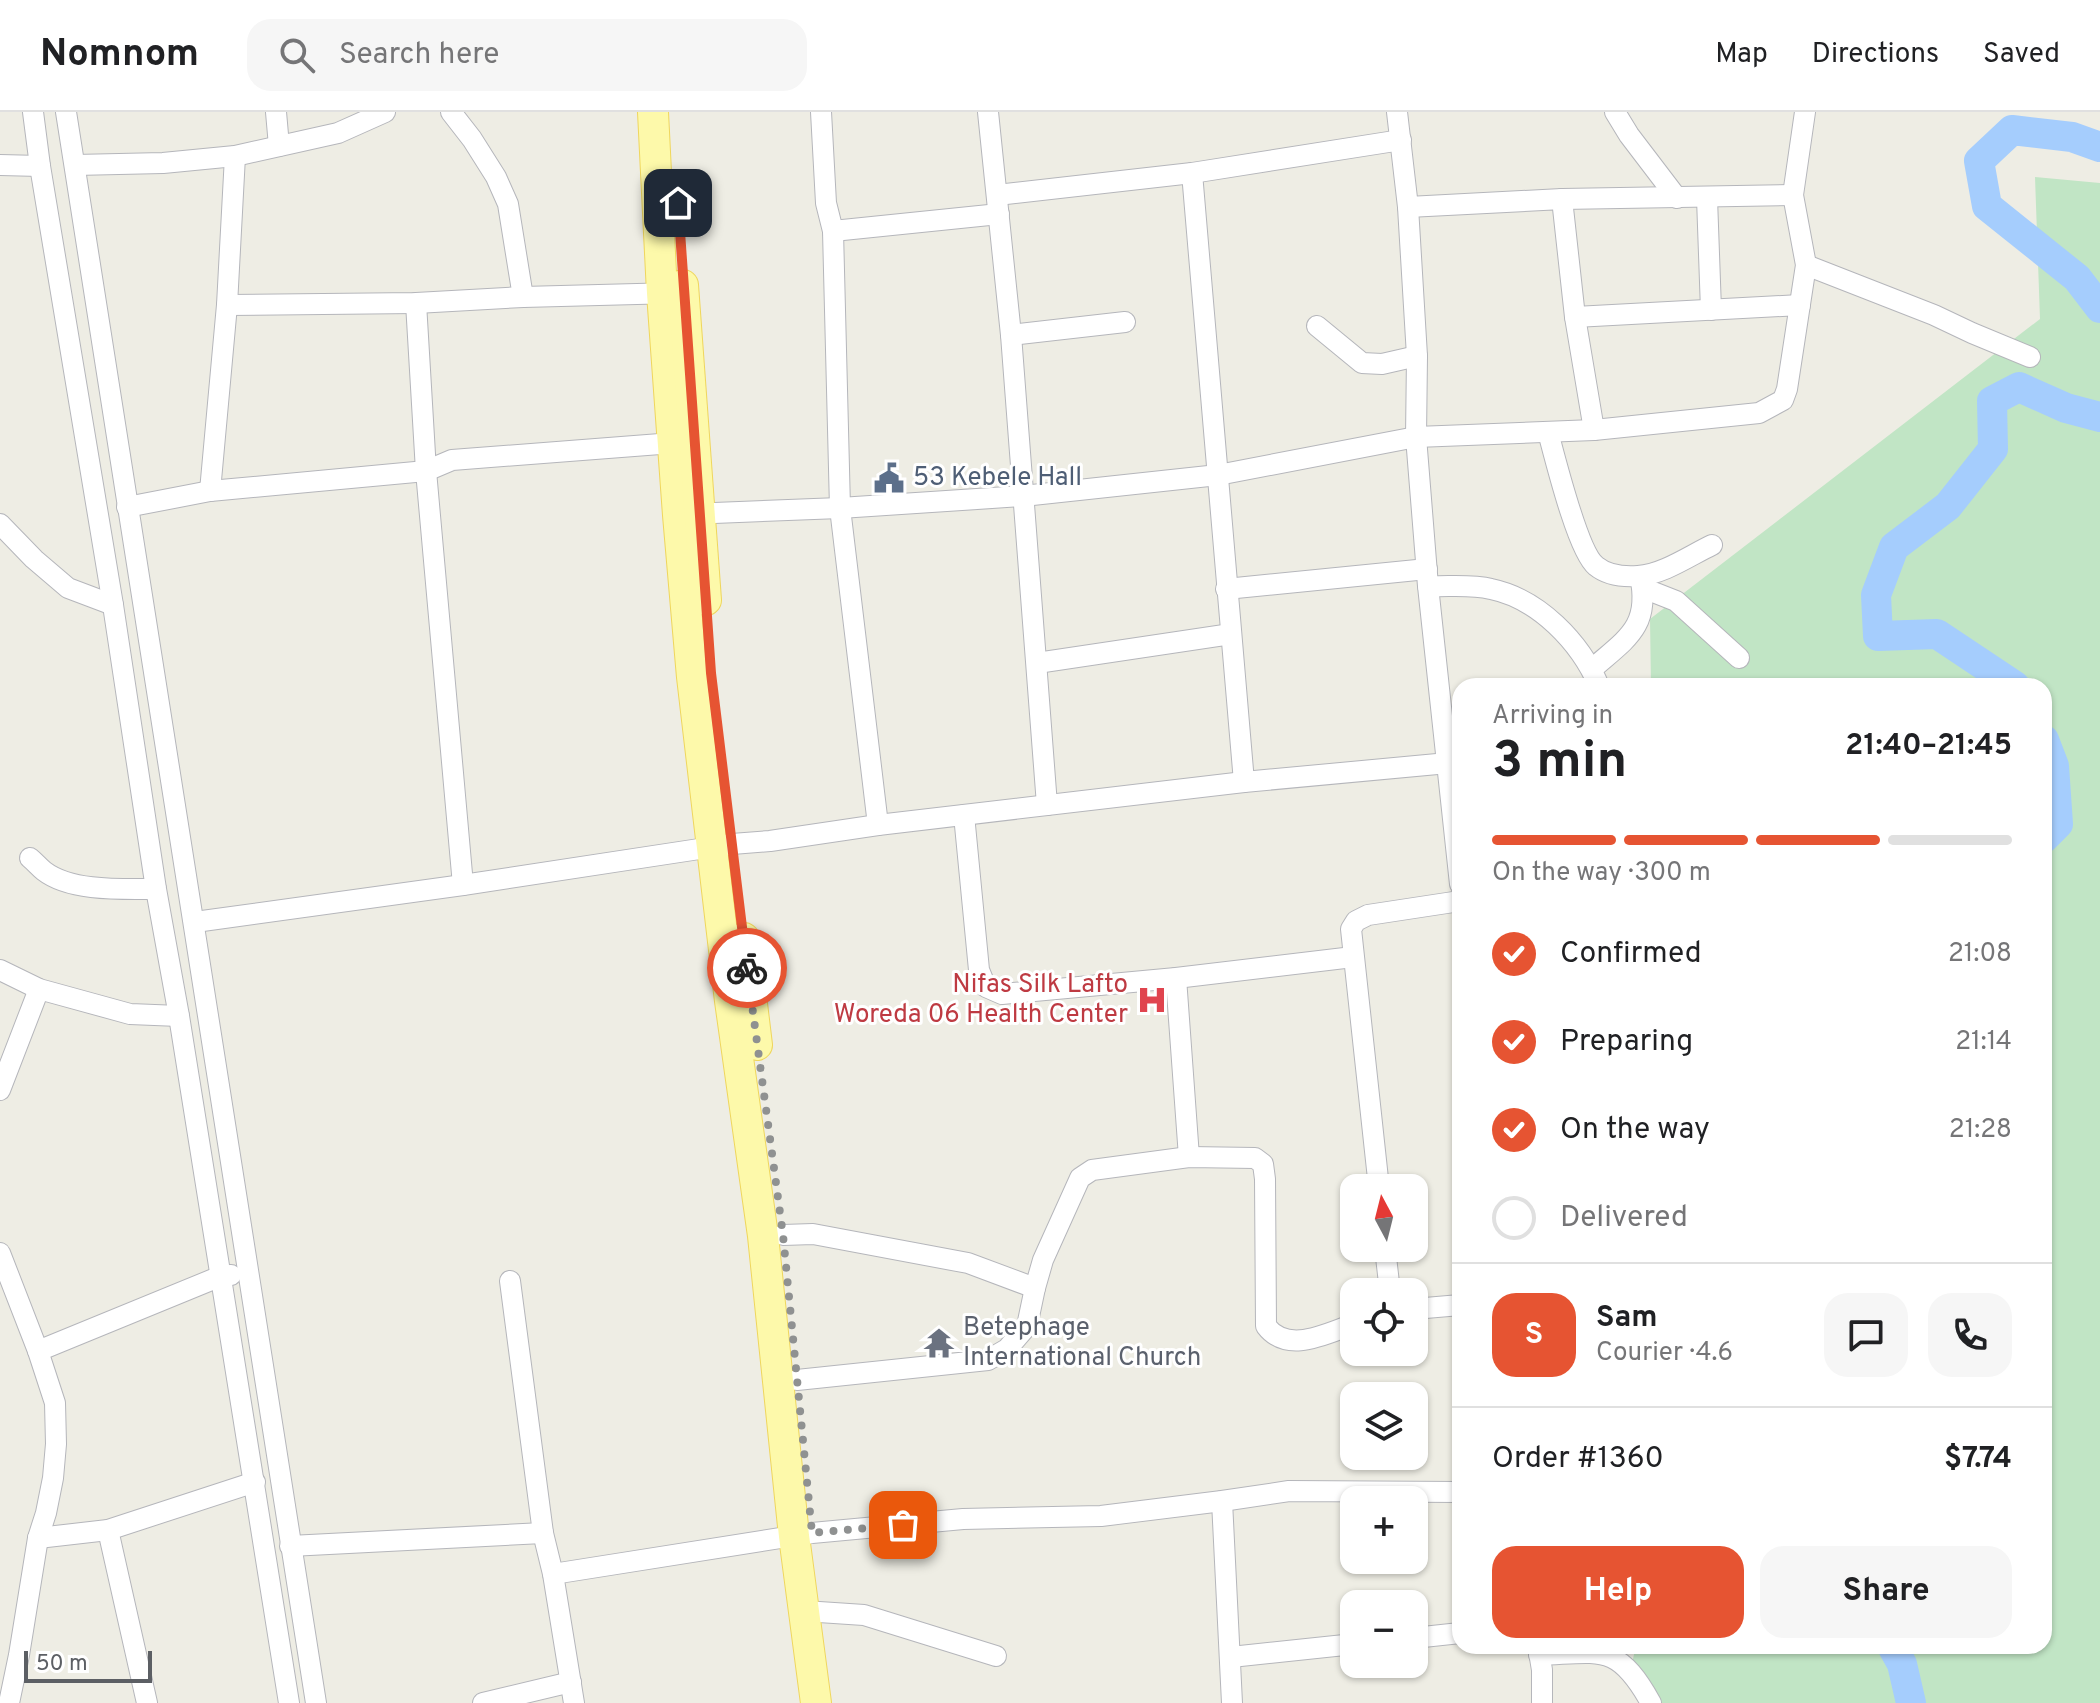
<!DOCTYPE html>
<html lang="en">
<head>
<meta charset="utf-8">
<style>
  body { margin:0; font-family:Overpass,sans-serif; background:#f6f6f6; color:#202124; height:100vh; display:flex; flex-direction:column; font-size:30px; white-space:nowrap }
  * { box-sizing:border-box; margin:0 }
  p { font-size:26px; color:#757577 }
  .icon { flex:none; width:44px; height:44px; fill:none; stroke:currentColor; stroke-width:2; stroke-linecap:round; stroke-linejoin:round }
  .map { position:relative; flex:1; overflow:hidden }
  .drawer { position:absolute; left:1452px; top:566px; width:600px; height:976px; display:flex; flex-direction:column; background:#fff; border-radius:24px; box-shadow:0 2px 6px #0004 }
  .drawer>* { flex:none }
  .needle { width:52px; rotate:353deg }
  .buttons { position:absolute; left:1340px; top:1062px; display:grid; gap:16px }
  .buttons a { display:grid; place-items:center; width:88px; height:88px; border-radius:16px; background:#fff; box-shadow:0 2px 6px #0004; font-size:40px }
  .scale { position:absolute; left:24px; bottom:20px; width:128px; box-sizing:border-box; padding-left:8px; border:4px solid #5c5f64; border-top:0; font-size:22px; line-height:28px; white-space:nowrap; color:#5c5f64; -webkit-text-stroke:6px #fff; paint-order:stroke }
  .pin { position:absolute; display:grid; place-items:center; width:68px; height:68px; color:#fff; margin:-34px; border-radius:16px; box-shadow:0 4px 12px #0006 }
  .courier { position:absolute; display:grid; place-items:center; width:80px; height:80px; margin:-40px; border:6px solid #e65432; border-radius:50%; background:#fff; color:#222; box-shadow:0 2px 10px #0007 }
  .headline em { font-style:normal; font-weight:700 }
  .headline div { display:flex; flex-direction:column-reverse }
  .headline { display:flex; align-items:center; justify-content:space-between; height:136px; padding:0 40px }
  h1 { font-size:52px; font-weight:700; line-height:60px }
  .bar { display:grid; grid-template-columns:repeat(4,1fr); gap:12px 8px; align-content:center; height:96px; padding:0 40px }
  .bar i { height:10px; border-radius:6px; background:#e0e0e0 }
  .bar .active { background:#e65432 }
  .bar p { grid-column:span 4 }
  .line { display:flex; align-items:center; gap:20px; padding:0 40px; border-top:2px solid #e0e0e0 }
  .line div { flex:1 }
  .round { display:grid; place-items:center; flex:none; width:84px; height:84px; border-radius:24px; background:#f6f6f6 }
  ol { padding:0 40px; list-style:none }
  li { display:flex; align-items:center; gap:24px; height:88px }
  li p { margin-inline-start:auto }
  li .icon { padding:8px; border-radius:50%; background:#e65432; color:#fff; stroke-width:4 }
  li:last-child { color:#757577 }
  li i { width:44px; height:44px; border:4px solid #e0e0e0; border-radius:50% }
  .action { display:flex; gap:16px; margin-top:auto; padding:16px 40px }
  .action a { flex:1; height:92px; border-radius:24px; background:#e65432; color:#fff; font-size:32px; font-weight:700; line-height:92px; text-align:center }
  .action a+a { background:#f6f6f6; color:#202124 }
  header { display:flex; align-items:center; gap:48px; box-sizing:border-box; height:112px; padding:0 40px; background:#fff; border-bottom:2px solid #e0e0e0 }
  header strong { font-size:38px }
  nav { display:flex; gap:44px; margin-inline-start:auto; font-size:28px }
  .search { width:560px; height:72px; background:#f6f6f6; display:flex; align-items:center; gap:20px; box-sizing:border-box; padding:0 28px; border-radius:24px; color:#757577; font-size:30px }
  .map>svg:first-child { display:block }
  .green { fill:#c1e5c5 }
  .lines { fill:none; stroke-linecap:round; stroke-linejoin:round }
  .river { stroke:#a5cdfd; stroke-width:30 }
  .street-casing { stroke:#b5b6bb; stroke-width:22 }
  .primary-casing { stroke:#efd65d; stroke-width:32 }
  .street { stroke:#fff; stroke-width:20 }
  .primary { stroke:#fdf9aa; stroke-width:30 }
  .done { stroke:#8f9191; stroke-width:8; stroke-dasharray:0 14.4 }
  .route { stroke:#e65432; stroke-width:10 }
  .labels { text-anchor:middle; dominant-baseline:central; stroke-width:6; stroke-linejoin:round; paint-order:stroke }
  .service-label { font-size:26px; fill:#4e5e75; stroke:#fff; text-anchor:start }
  .health-label { font-size:26px; fill:#be3a42; stroke:#fff; text-anchor:end }
  .worship-label { font-size:26px; fill:#5b616d; stroke:#fff; text-anchor:start }
</style>
</head>
<body>
<header>
<strong>Nomnom</strong>
<div class="search"><svg class="icon" aria-label="search" viewBox="0 0 24 24"><circle cx="10" cy="10" r="6"/><path d="M15 15l6 6"/></svg>Search here</div>
<nav><a>Map</a><a>Directions</a><a>Saved</a></nav>
</header>
<div class="map">
<svg width="2100" height="1591" viewBox="0 0 2100 1591">
  <rect width="100%" height="100%" fill="#eeede4"/>
  <!-- green -->
  <polygon class="green" points="2035,65 2100,71 2100,1591 1657,1591 1632,1551 1636,1534 2044,1534 2044,574 1651,574 1650,507 2040,207"/>
  <g class="lines">
    <!-- river -->
    <g class="river">
      <polyline points="2100,35 2072,25 2012,18 1979,49 1987,94 2077,166 2100,196"/>
      <polyline points="2015,574 1937,522 1878,524 1876,483 1894,435 1948,394 1993,337 1992,289 2019,275 2066,296 2100,305"/>
      <polyline points="2044,628 2054,654 2058,712 2044,726"/>
      <polyline points="1892,1534 1902,1552 1911,1591"/>
    </g>
    <!-- street casing -->
    <g class="street-casing">
      <g id="street">
        <polyline points="33,0 40,54 113,493 156,777 179,904 289,1591"/>
        <polyline points="66,0 316,1591"/>
        <polyline points="276,0 279,34"/>
        <polyline points="451,0 472,27 496,65 508,92 523,185"/>
        <polyline points="821,0 826,91 833,119 840,396 878,713"/>
        <polyline points="988,0 1011,223 1047,693"/>
        <polyline points="1397,0 1408,95 1417,244 1416,325 1428,474 1460,772"/>
        <polyline points="1615,0 1629,23 1677,86"/>
        <polyline points="0,53 40,54"/>
        <polyline points="75,53 163,51 235,44 338,21 385,0"/>
        <path d="M 1192,61 C 1210,264 1226,467 1244,670"/>
        <polyline points="997,83 1192,61 1401,28"/>
        <polyline points="1707,86 1711,198"/>
        <polyline points="1562,87 1793,83"/>
        <polyline points="1408,95 1562,87 1575,205 1594,318"/>
        <polyline points="833,119 999,102"/>
        <polyline points="1806,153 1934,203 1972,221 2030,245"/>
        <polyline points="416,191 426,359 463,773"/>
        <polyline points="227,193 416,191 523,185 675,181"/>
        <polyline points="1575,205 1800,193"/>
        <polyline points="1317,214 1362,251 1382,252 1417,244"/>
        <polyline points="1011,223 1125,210"/>
        <path d="M 1548,320 C 1555,346 1578,440 1596,454 C 1607,463 1624,465 1638,464 C 1664,462 1689,444 1712,433"/>
        <polyline points="210,379 227,193 235,44"/>
        <polyline points="127,395 210,379 426,359 452,348 686,330"/>
        <polyline points="689,402 840,396 1023,384 1218,363 1416,325 1594,318 1759,301 1783,288 1787,277 1806,153 1793,83 1805,0"/>
        <polyline points="0,412 34,447 68,476 113,493"/>
        <path d="M 1428,474 C 1448,475 1471,472 1491,477 C 1539,487 1580,530 1599,574"/>
        <polyline points="1643,476 1676,489 1739,546"/>
        <polyline points="1226,477 1427,457"/>
        <polyline points="1037,551 1231,522"/>
        <path d="M 1592,557 C 1626,527 1651,515 1640,464"/>
        <polyline points="964,703 979,858 986,875 1002,882 1176,866 1353,845"/>
        <path d="M 30,746 C 35,750 39,755 44,759 C 71,780 124,777 156,777"/>
        <polyline points="195,810 463,773 732,732 770,729 878,713 1244,670 1448,651"/>
        <polyline points="0,858 39,877 130,902 179,904"/>
        <polyline points="1176,866 1189,1045"/>
        <polyline points="0,978 39,877"/>
        <polyline points="1379,1076 1351,817 1356,809 1368,803 1460,789"/>
        <polyline points="783,1123 813,1122 968,1151 1035,1176"/>
        <polyline points="1385,1136 1390,1180"/>
        <polyline points="0,1141 38,1239 55,1291 56,1332 53,1366 46,1401 38,1426 19,1543 9,1591"/>
        <polyline points="510,1169 543,1421 553,1462 574,1591"/>
        <polyline points="1414,1197 1460,1193"/>
        <polyline points="38,1239 221,1164 231,1163"/>
        <path d="M 797,1268 L 988,1248 L 1007,1237 L 1027,1214 L 1035,1176 L 1043,1148 L 1080,1066 L 1092,1058 L 1189,1045 L 1255,1046 L 1263,1052 L 1265,1067 L 1266,1214 C 1288,1243 1327,1221 1354,1212"/>
        <polyline points="1222,1389 1232,1591"/>
        <polyline points="108,1418 147,1591"/>
        <polyline points="38,1426 108,1418 255,1370"/>
        <polyline points="290,1434 543,1421"/>
        <polyline points="553,1462 812,1421 963,1407 1101,1404 1222,1389 1289,1379 1460,1380"/>
        <polyline points="804,1499 864,1503 996,1544"/>
        <polyline points="1414,1526 1460,1521"/>
        <polyline points="1538,1534 1542,1558 1542,1591"/>
        <path d="M 1539,1543 C 1601,1541 1617,1530 1651,1591"/>
        <polyline points="1231,1545 1354,1532"/>
        <polyline points="483,1591 571,1570"/>
      </g>
    </g>
    <!-- primary casing -->
    <g class="primary-casing">
      <g id="primary">
        <polyline points="653,0 662,181 678,403 692,565 730,889 763,1124 794,1424 816,1591"/>
        <polyline points="683,173 706,488"/>
        <polyline points="744,826 757,933"/>
      </g>
    </g>
    <!-- street -->
    <use href="#street" class="street"/>
    <!-- primary -->
    <use href="#primary" class="primary"/>
  </g>
  <g class="lines">
    <!-- done -->
    <polyline class="done" points="747,856 783,1123 812,1421 903,1413"/>
    <!-- route -->
    <polyline class="route" points="678,91 711,561 747,856"/>
  </g>
  <!-- icons -->
  <defs>
    <g id="civic-bare" transform="scale(2.4)"><path d="M-.6-6.5H3V-4.5H.6V-3L4-1V1h2V6H-6V1h2V-1L-.6-3ZM-1.2 2.5V6h2.4V2.5Z" fill="#5c6f8a" stroke="#fff" stroke-width="2.5" paint-order="stroke"/></g>
    <g id="hospital-bare" transform="scale(2.4)"><path d="M-5-5h3v3.5h4V-5h3V5h-3V1.5h-4V5h-3Z" fill="#e0444e" stroke="#fff" stroke-width="2.5" paint-order="stroke"/></g>
    <g id="temple-bare" transform="scale(2.4)"><path d="M0-6L5-2H3V0L6.5 2.5H4V6H1.5V3h-3V6H-4V2.5H-6.5L-3 0V-2H-5Z" fill="#6b7280" stroke="#fff" stroke-width="2.5" paint-order="stroke"/></g>
  </defs>
  <g fill-rule="evenodd">
    <use href="#civic-bare" x="889" y="366"/>
    <use href="#hospital-bare" x="1152" y="888"/>
    <use href="#temple-bare" x="939" y="1231"/>
  </g>
  <g class="labels">
    <!-- service labels -->
    <g class="service-label">
      <text x="913" y="366">53 Kebele Hall</text>
    </g>
    <!-- health labels -->
    <g class="health-label">
      <text x="1128" y="873">Nifas Silk Lafto<tspan x="1128" dy="30">Woreda 06 Health Center</tspan></text>
    </g>
    <!-- worship labels -->
    <g class="worship-label">
      <text x="963" y="1216">Betephage<tspan x="963" dy="30">International Church</tspan></text>
    </g>
  </g>
</svg>
<div class="buttons">
<a><svg class="needle" viewBox="-14 -14 28 28"><path d="M0-13l5 13h-10z" fill="#e53935"/><path d="M0 13l5-13h-10z" fill="#757577"/></svg></a>
<a><svg class="icon" aria-label="locate" viewBox="0 0 24 24"><circle cx="12" cy="12" r="6"/><path d="M12 2v4M12 18v4M2 12h4M18 12h4"/></svg></a>
<a><svg class="icon" aria-label="layers" viewBox="0 0 24 24"><path d="M12 4l9 5-9 5-9-5zM3 14l9 5 9-5"/></svg></a>
<a>+</a>
<a>−</a>
</div>
<div class="scale">50 m</div>
<div class="pin" style="left:903px;top:1413px;background:#ea580c"><svg class="icon" aria-label="bag" viewBox="0 0 24 24"><path d="M5 8h14l-1 12H6zM9 8a3 3 0 0 1 6 0"/></svg></div>
<div class="pin" style="left:678px;top:91px;background:#1f2937"><svg class="icon" aria-label="home" viewBox="0 0 24 24"><path d="M3 11l9-7 9 7M6 9v11h12V9"/></svg></div>
<div class="courier" style="left:747px;top:856px"><svg class="icon" aria-label="bike" viewBox="0 0 24 24"><circle cx="6" cy="16" r="4"/><circle cx="18" cy="16" r="4"/><path d="M6 16l4-8h5l3 8M10 8l3 8H6M13 5h3"/></svg></div>
<section class="drawer">
<div class="headline"><div><h1>3 min</h1><p>Arriving in</p></div><em>21:40–21:45</em></div>
<div class="bar"><i class="active"></i><i class="active"></i><i class="active"></i><i></i><p>On the way · 300 m</p></div>
<ol>
<li><svg class="icon" aria-label="check" viewBox="0 0 24 24"><path d="M5 12l5 5 9-10"/></svg>Confirmed<p>21:08</p></li>
<li><svg class="icon" aria-label="check" viewBox="0 0 24 24"><path d="M5 12l5 5 9-10"/></svg>Preparing<p>21:14</p></li>
<li><svg class="icon" aria-label="check" viewBox="0 0 24 24"><path d="M5 12l5 5 9-10"/></svg>On the way<p>21:28</p></li>
<li><i></i>Delivered</li>
</ol>
<div class="line" style="height:144px"><b class="round" style="background:#e65432;color:#fff">S</b><div><b>Sam</b><p>Courier · 4.6</p></div><a class="round"><svg class="icon" aria-label="chat" viewBox="0 0 24 24"><path d="M4 5h16v11H9l-5 4z"/></svg></a><a class="round"><svg class="icon" aria-label="phone" viewBox="0 0 24 24"><path d="M5 4h4l2 5-3 2q2 4 5 5l2-3 5 2v4C11 20 4 13 5 4z"/></svg></a></div>
<div class="line" style="height:104px"><div>Order #1360</div><b>$7.74</b></div>
<div class="action"><a>Help</a><a>Share</a></div>
</section>
</div>
</body>
</html>
